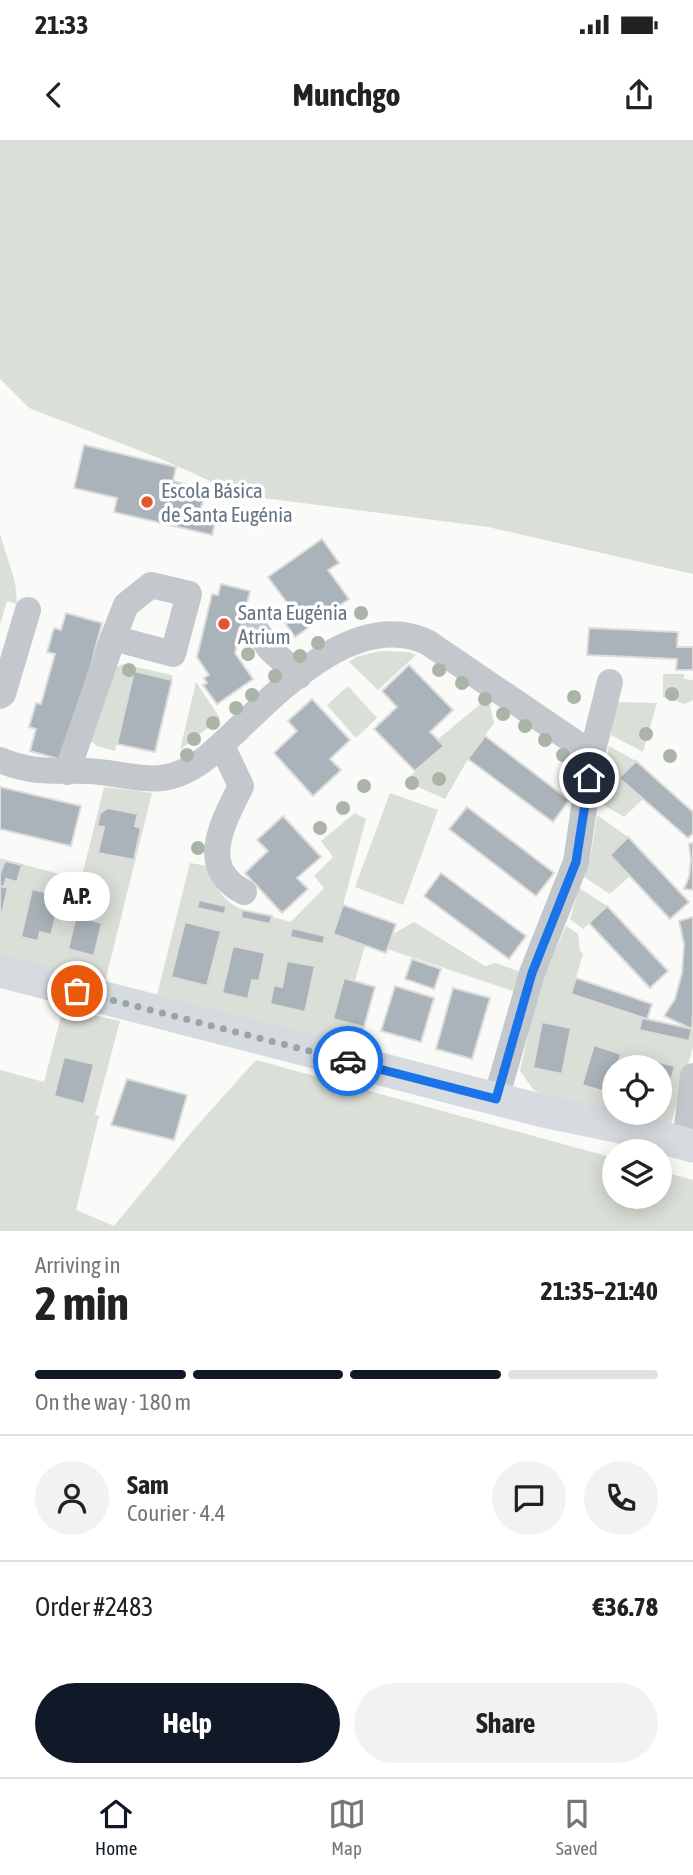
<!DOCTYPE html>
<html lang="en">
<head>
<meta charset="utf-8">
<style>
  body { margin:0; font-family:"Asap Condensed",sans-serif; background:#f2f2f2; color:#222; height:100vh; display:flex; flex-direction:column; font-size:26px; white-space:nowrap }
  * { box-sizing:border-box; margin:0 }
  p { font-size:23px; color:#767676 }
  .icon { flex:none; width:38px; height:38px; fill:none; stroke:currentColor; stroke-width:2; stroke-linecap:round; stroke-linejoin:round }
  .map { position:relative; height:1091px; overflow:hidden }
  .sheet { display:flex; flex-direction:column; background:#fff; flex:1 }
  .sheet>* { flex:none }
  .controls { position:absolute; left:602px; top:915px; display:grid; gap:14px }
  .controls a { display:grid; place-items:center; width:70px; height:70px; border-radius:50%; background:#fff; box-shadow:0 4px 18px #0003; font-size:35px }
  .pin { position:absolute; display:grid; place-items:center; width:60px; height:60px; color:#fff; margin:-30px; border:4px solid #fff; border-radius:50%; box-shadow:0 2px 7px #0007 }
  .courier { position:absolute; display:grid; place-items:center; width:70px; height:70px; margin:-35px; border:5px solid #1a73e8; border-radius:50%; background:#fff; color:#222; box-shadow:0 2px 9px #0007 }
  .bubble { position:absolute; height:49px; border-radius:24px; background:#fff; box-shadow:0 4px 18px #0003; font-size:23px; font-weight:700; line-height:49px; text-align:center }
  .head em { font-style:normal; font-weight:700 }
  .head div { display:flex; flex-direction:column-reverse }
  .head { display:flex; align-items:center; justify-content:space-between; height:119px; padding:0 35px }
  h1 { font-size:46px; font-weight:700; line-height:52px }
  .bar { display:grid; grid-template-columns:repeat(4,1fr); gap:10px 7px; align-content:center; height:84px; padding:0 35px }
  .bar i { height:9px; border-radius:5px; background:#e0e0e0 }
  .bar .selected { background:#111827 }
  .bar p { grid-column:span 4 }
  .line { display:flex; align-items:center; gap:18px; padding:0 35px; border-top:2px solid #e0e0e0 }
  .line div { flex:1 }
  .round { display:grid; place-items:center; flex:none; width:74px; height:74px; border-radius:37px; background:#f2f2f2 }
  .primary-button { display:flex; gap:14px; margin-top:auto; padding:14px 35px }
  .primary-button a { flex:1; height:80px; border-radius:42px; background:#111827; color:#fff; font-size:28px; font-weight:700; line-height:80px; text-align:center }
  .primary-button a+a { background:#f2f2f2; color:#222 }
  .status { display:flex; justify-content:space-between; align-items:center; height:49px; padding:0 35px; background:#fff; direction:ltr }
  .status svg { height:19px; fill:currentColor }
  header { display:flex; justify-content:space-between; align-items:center; height:91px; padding:0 35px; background:#fff; font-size:32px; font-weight:700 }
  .tab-bar { display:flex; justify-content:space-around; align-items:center; height:98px; border-top:2px solid #e0e0e0; background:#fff; font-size:19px; color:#767676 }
  .tab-bar a { display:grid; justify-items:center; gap:4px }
  .tab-bar .selected { color:#111827 }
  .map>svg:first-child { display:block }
  .green { fill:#dadfd7 }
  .building { fill:#aab3b9; stroke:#dcdcda; stroke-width:2 }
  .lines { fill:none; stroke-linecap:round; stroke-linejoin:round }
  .minor { stroke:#c3c8cc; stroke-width:26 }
  .major { stroke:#d6dbdf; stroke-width:33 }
  .tree { fill:#aab4a7 }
  .done { stroke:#99a4ac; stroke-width:7; stroke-dasharray:0 12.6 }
  .route { stroke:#1a73e8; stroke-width:9 }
  .poi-dot { fill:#e4572e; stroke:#fff; stroke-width:2.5 }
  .labels { text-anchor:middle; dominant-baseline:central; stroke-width:7; stroke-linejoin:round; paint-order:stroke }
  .poi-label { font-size:21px; fill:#657683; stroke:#fff; text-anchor:start }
</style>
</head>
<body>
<div class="status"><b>21:33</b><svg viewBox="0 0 49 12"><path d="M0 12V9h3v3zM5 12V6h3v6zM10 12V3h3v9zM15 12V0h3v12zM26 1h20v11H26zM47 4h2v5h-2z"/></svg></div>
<header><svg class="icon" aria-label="back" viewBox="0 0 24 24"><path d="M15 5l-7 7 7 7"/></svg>Munchgo<svg class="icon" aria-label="share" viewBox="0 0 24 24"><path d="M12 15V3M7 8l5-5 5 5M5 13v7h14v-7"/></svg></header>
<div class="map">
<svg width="693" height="1091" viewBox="0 0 693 1091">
  <rect width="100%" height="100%" fill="#fafaf8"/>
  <!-- green -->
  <g class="green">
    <polygon points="0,0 693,0 693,434 488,387 241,355 159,318 29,268 0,239"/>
    <polygon points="0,394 15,442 17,464 7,461 0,485"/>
    <polygon points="380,511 409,512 416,515 378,550 349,522 356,517"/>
    <polygon points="123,524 172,535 172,540 134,531 115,611 97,606 90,601 115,528"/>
    <polygon points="663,534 684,534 684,539 693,540 693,560 685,564 663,557"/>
    <polygon points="196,542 220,578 180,610"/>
    <polygon points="348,546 377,578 356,598 327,565"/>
    <polygon points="484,561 490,565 494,583 468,619 445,659 405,641 444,606 437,600"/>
    <polygon points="614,562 657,563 643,612 611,595"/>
    <polygon points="609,606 636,621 620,638 643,659 624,677 599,662"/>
    <polygon points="104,647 152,653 105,842 0,815 0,718 81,740"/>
    <polygon points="390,653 438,670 403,765 355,747"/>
    <path d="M 355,673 L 366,679 L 343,765 L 333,793 L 365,805 L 355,841 L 343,839 L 333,879 L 364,887 L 359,908 L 157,855 L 190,723 L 208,726 C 225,777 247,769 291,782 L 324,748 L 314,736 L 333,717 L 321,701 Z"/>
    <polygon points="597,675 628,697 610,715 630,736 610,754 584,737 590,720"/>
    <polygon points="579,748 607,766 583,789 570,779"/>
    <polygon points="414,782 485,826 496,823 523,833 516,852 387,809 393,794"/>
    <polygon points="566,786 578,794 580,811 583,814 571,854 642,878 693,890 693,907 671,984 622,973 660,973 660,928 614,928 614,971 542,955 533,949 520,931 539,846"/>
    <polygon points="63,868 120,881 95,975 99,976 76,1070 114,1086 194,989 256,920 614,1018 614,1057 660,1057 660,1031 693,1040 693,1091 0,1091 0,930 44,942"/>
  </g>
  <!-- building -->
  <g class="building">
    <polygon points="84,305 176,327 173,341 195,347 194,354 204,357 200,371 217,375 212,395 114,372 117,358 74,348"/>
    <polygon points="322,399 339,423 328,430 349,459 295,497 279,474 290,467 268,437"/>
    <polygon points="221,444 250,451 235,513 253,539 217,564 203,545 207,543 204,538 209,535 197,517 212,454 218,455"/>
    <polygon points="66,473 102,483 66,621 30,611 36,589 29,587 36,563 41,564 55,514 47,512 54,488 61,490"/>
    <polygon points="589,488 678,492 677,507 693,507 693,530 676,530 677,519 587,515"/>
    <polygon points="409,525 453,570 430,592 444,606 415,631 374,589 397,567 382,551"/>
    <polygon points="134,531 172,540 155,612 117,604"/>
    <polygon points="312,559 350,600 330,619 341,630 313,656 274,613 297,591 288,581"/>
    <polygon points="485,596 569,660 553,682 468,619"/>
    <polygon points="636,621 693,672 693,693 688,698 619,638"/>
    <polygon points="0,647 81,666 71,706 0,689"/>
    <polygon points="467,667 554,733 536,756 449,689"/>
    <polygon points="108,668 138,674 135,686 141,688 134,720 98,713 104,687 97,686 100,673"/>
    <polygon points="283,676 321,717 297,738 308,749 282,773 245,733 268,711 257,700"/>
    <polygon points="628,697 689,762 670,779 610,715"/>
    <polygon points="693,703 693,750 684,749 689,737 691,720 689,704"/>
    <polygon points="5,721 22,725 17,742 6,739 4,747 0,746 0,734"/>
    <polygon points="441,733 526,796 509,819 424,756"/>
    <polygon points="0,746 8,748 0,781"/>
    <polygon points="32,749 61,756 51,795 40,792 38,801 21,797"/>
    <polygon points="199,760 226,766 225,774 197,768"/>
    <polygon points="343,765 396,784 386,813 333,794"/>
    <polygon points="607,766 668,831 650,848 589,783"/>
    <polygon points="242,770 272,776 270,784 241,778"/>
    <polygon points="76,776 102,783 94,816 68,809"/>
    <polygon points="693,777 693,873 692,889 664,876 675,859 682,833 684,804 679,781"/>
    <polygon points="185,782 221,791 207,846 171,837"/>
    <polygon points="292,788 325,796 323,804 290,797"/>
    <polygon points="233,806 265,813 259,841 252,840 248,859 222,853"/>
    <polygon points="412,819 441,829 434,849 405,839"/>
    <polygon points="287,821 315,826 305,872 270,864 274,845 282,847"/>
    <polygon points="344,838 375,847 364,887 333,879"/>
    <polygon points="576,838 652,864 647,879 571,854"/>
    <polygon points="395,846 434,858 421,902 381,891"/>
    <polygon points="453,848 490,858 472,919 436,909"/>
    <polygon points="642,878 692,889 689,901 639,890"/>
    <polygon points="542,882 571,888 562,934 533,928"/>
    <polygon points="594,905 621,914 617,928 614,928 609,953 582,945"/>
    <polygon points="64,917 94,924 84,964 54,956"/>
    <polygon points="647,919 675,926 664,964 660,963 660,928 645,928"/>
    <polygon points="127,939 187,955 174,1000 111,985"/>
  </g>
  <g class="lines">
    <!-- minor -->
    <g class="minor">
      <polygon points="151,445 189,454 173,514 113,498 126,465"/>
      <polyline points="253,486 270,509 299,536"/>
      <polyline points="0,556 3,554 28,470"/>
      <path d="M 222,606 L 241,646 C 224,681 196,727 244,752"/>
      <polyline points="592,614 610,542"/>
      <path d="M 0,620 C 33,634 54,630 88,631 C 118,632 149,645 178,634 C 202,625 218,608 237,590 C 283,546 357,470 427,502 L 592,614 L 576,722 L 532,833 L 496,959"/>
      <polyline points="67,632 113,498"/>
      <polyline points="685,1004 693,936"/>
    </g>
    <!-- major -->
    <polyline class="major" points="0,831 539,970 635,990 693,1006"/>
  </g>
  <!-- trees -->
  <g class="tree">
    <circle cx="361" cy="473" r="7"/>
    <circle cx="318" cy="503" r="7"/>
    <circle cx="248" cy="514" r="7"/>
    <circle cx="300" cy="516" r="7"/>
    <circle cx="129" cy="530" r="7"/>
    <circle cx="439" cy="530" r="7"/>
    <circle cx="275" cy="536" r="7"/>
    <circle cx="462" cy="543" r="7"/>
    <circle cx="672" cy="554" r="7"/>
    <circle cx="252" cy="555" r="7"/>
    <circle cx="574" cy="557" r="7"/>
    <circle cx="485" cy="559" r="7"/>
    <circle cx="236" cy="568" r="7"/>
    <circle cx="503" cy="574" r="7"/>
    <circle cx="213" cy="583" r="7"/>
    <circle cx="525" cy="586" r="7"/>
    <circle cx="646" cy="594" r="7"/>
    <circle cx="194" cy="599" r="7"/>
    <circle cx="545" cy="600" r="7"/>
    <circle cx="187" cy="615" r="7"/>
    <circle cx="563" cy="615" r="7"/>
    <circle cx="670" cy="616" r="7"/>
    <circle cx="575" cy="638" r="7"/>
    <circle cx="439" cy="639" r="7"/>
    <circle cx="412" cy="643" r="7"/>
    <circle cx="364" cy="646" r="7"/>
    <circle cx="343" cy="668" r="7"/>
    <circle cx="320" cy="688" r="7"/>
    <circle cx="198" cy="708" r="7"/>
  </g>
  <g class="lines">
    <!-- done -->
    <polyline class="done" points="77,851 348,921"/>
    <!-- route -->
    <polyline class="route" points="348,921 496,959 532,833 576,722 589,638"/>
  </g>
  <!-- markers -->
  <g class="poi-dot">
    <circle cx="147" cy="362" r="7"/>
    <circle cx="224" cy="484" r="7"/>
  </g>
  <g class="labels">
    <!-- poi labels -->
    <g class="poi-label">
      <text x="161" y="350">Escola Básica<tspan x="161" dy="24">de Santa Eugénia</tspan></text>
      <text x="238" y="472">Santa Eugénia<tspan x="238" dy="24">Atrium</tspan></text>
    </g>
  </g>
</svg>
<div class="controls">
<a><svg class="icon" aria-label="locate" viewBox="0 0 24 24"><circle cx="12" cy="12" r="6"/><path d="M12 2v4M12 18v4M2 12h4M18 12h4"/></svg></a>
<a><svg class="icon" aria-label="layers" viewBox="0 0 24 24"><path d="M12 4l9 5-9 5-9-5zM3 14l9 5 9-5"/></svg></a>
</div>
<div class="pin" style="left:77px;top:851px;background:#ea580c"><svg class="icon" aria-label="bag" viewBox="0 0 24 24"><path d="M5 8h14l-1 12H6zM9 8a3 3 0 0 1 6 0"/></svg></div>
<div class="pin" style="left:589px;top:638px;background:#1f2937"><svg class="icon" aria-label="home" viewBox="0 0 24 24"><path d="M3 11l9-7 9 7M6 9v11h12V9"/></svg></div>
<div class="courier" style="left:348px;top:921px"><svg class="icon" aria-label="car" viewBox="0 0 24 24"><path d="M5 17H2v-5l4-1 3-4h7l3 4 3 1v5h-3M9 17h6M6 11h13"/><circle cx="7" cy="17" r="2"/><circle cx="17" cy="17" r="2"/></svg></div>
<div class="bubble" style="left:44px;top:732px;width:66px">A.P.</div>
</div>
<section class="sheet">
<div class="head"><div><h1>2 min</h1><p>Arriving in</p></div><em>21:35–21:40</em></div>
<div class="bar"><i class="selected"></i><i class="selected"></i><i class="selected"></i><i></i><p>On the way · 180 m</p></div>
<div class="line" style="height:126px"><a class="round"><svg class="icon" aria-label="person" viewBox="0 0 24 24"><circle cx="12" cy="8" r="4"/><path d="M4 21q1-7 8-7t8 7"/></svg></a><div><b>Sam</b><p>Courier · 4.4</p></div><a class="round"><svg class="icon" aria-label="chat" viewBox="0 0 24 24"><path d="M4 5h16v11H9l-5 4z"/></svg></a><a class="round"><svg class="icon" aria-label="phone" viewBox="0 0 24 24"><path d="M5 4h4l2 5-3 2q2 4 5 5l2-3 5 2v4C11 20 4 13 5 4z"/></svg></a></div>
<div class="line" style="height:91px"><div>Order #2483</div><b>€36.78</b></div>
<div class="primary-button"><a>Help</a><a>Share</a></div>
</section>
<nav class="tab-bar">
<a class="selected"><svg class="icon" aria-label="home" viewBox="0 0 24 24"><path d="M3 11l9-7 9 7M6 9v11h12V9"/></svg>Home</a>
<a><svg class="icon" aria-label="map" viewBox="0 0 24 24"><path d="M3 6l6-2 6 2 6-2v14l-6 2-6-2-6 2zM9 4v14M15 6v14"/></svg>Map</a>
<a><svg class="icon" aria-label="saved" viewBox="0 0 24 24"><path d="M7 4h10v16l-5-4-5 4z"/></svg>Saved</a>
</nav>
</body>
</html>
